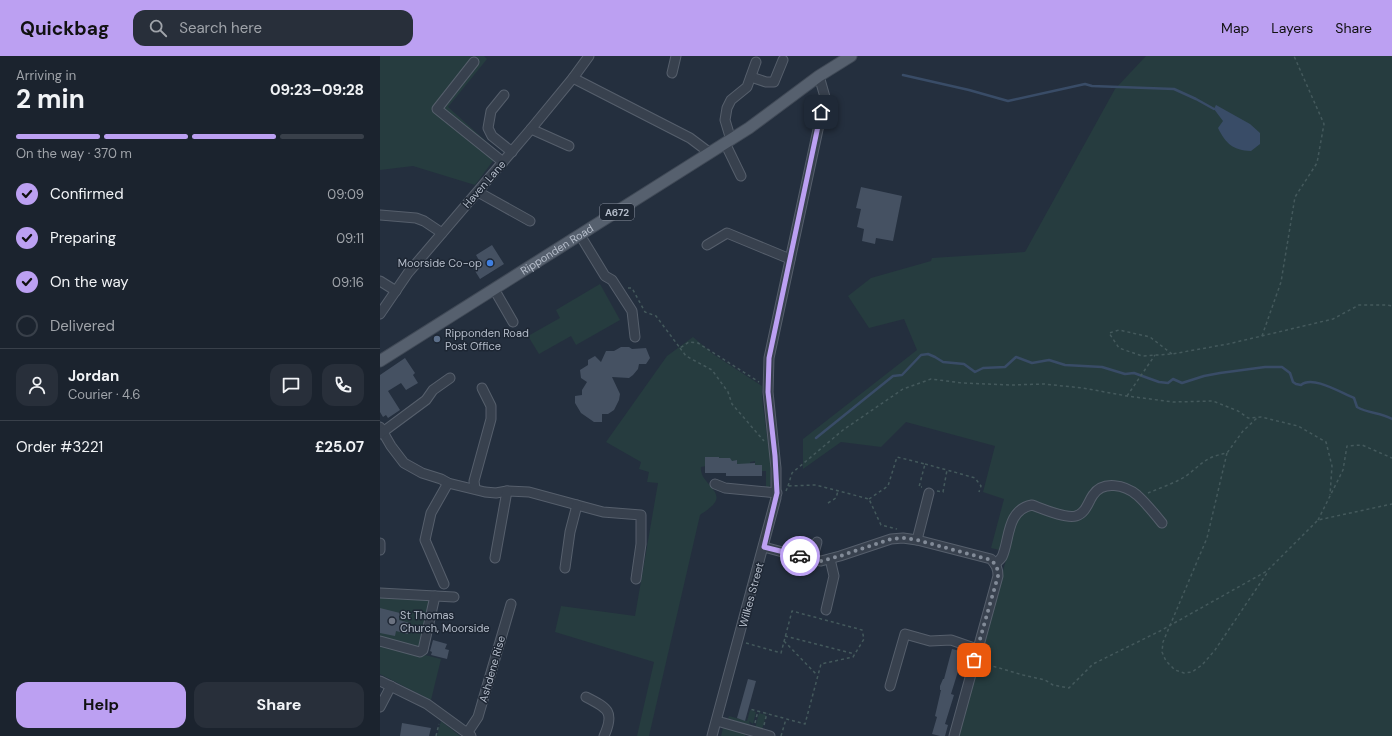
<!DOCTYPE html>
<html lang="en">
<head>
<meta charset="utf-8">
<style>
  body { margin:0; font-family:"DM Sans",sans-serif; background:#282f3a; color:#f1f3f6; height:100vh; display:flex; flex-direction:column; font-size:15px; white-space:nowrap }
  * { box-sizing:border-box; margin:0 }
  p { font-size:13px; color:#a0a4aa }
  .icon { flex:none; width:22px; height:22px; fill:none; stroke:currentColor; stroke-width:2; stroke-linecap:round; stroke-linejoin:round }
  .map { position:relative; flex:1; overflow:hidden }
  .side { display:flex; flex-direction:column; background:#1b232e; width:380px }
  .side>* { flex:none }
  .pin { position:absolute; display:grid; place-items:center; width:34px; height:34px; color:#fff; margin:-17px; border-radius:8px; box-shadow:0 2px 6px #0006 }
  .courier { position:absolute; display:grid; place-items:center; width:40px; height:40px; margin:-20px; border:3px solid #bca0f2; border-radius:50%; background:#fff; color:#222; box-shadow:0 1px 5px #0007 }
  .head em { font-style:normal; font-weight:700 }
  .head div { display:flex; flex-direction:column-reverse }
  .head { display:flex; align-items:center; justify-content:space-between; height:68px; padding:0 16px }
  h1 { font-size:26px; font-weight:700; line-height:30px }
  .bar { display:grid; grid-template-columns:repeat(4,1fr); gap:6px 4px; align-content:center; height:48px; padding:0 16px }
  .bar i { height:5px; border-radius:3px; background:#39404a }
  .bar .on { background:#bca0f2 }
  .bar p { grid-column:span 4 }
  .line { display:flex; align-items:center; gap:10px; padding:0 16px; border-top:1px solid #39404a }
  .line div { flex:1 }
  .round { display:grid; place-items:center; flex:none; width:42px; height:42px; border-radius:12px; background:#282f3a }
  ol { padding:0 16px; list-style:none }
  li { display:flex; align-items:center; gap:12px; height:44px }
  li p { margin-inline-start:auto }
  li .icon { padding:4px; border-radius:50%; background:#bca0f2; color:#111; stroke-width:4 }
  li:last-child { color:#a0a4aa }
  li i { width:22px; height:22px; border:2px solid #39404a; border-radius:50% }
  .cta { display:flex; gap:8px; margin-top:auto; padding:8px 16px }
  .cta a { flex:1; height:46px; border-radius:12px; background:#bca0f2; color:#111; font-size:16px; font-weight:700; line-height:46px; text-align:center }
  .cta a+a { background:#282f3a; color:#f1f3f6 }
  header { display:flex; align-items:center; gap:24px; box-sizing:border-box; height:56px; padding:0 20px; background:#bca0f2; color:#111 }
  header strong { font-size:19px }
  nav { display:flex; gap:22px; margin-inline-start:auto; font-size:14px }
  .search { width:280px; height:36px; background:#282f3a; display:flex; align-items:center; gap:10px; box-sizing:border-box; padding:0 14px; border-radius:12px; color:#a0a4aa; font-size:15px }
  main { display:flex; flex:1; min-height:0 }
  .map>svg:first-child { display:block }
  .green { fill:#263c3f }
  .water { fill:#394c67 }
  .lines { fill:none; stroke-linecap:round; stroke-linejoin:round }
  .stream { stroke:#394c67; stroke-width:2.5 }
  .building { fill:#455162 }
  .minor-casing { stroke:#565f6c; stroke-width:11 }
  .major-casing { stroke:#414a57; stroke-width:13 }
  .path { stroke:#44595c; stroke-width:1.5; stroke-dasharray:3 3; stroke-linecap:butt }
  .minor { stroke:#38414e; stroke-width:9 }
  .major { stroke:#56606e; stroke-width:11 }
  .done { stroke:#828b98; stroke-width:4; stroke-dasharray:0 7.2 }
  .route { stroke:#bca0f2; stroke-width:5 }
  .shop-dot { fill:#3f7fe0; stroke:#1d2633; stroke-width:1.5 }
  .service-dot { fill:#5c6f8a; stroke:#1d2633; stroke-width:1.5 }
  .worship-dot { fill:#6b7280; stroke:#1d2633; stroke-width:1.5 }
  .labels { text-anchor:middle; dominant-baseline:central; stroke-width:3; stroke-linejoin:round; paint-order:stroke }
  .shield { fill:#1d2633; stroke:#878f9c; stroke-width:1 }
  .shield-label { font-size:10px; font-weight:bold; fill:#b4bcc9 }
  .street-label { font-size:11px; fill:#b4bcc9; stroke:#1d2633 }
  .poi-label { font-size:11px; fill:#b4bcc9; stroke:#1d2633; text-anchor:start }
</style>
</head>
<body>
<header>
<strong>Quickbag</strong>
<div class="search"><svg class="icon" aria-label="search" viewBox="0 0 24 24"><circle cx="10" cy="10" r="6"/><path d="M15 15l6 6"/></svg>Search here</div>
<nav><a>Map</a><a>Layers</a><a>Share</a></nav>
</header>
<main>
<section class="side">
<div class="head"><div><h1>2 min</h1><p>Arriving in</p></div><em>09:23–09:28</em></div>
<div class="bar"><i class="on"></i><i class="on"></i><i class="on"></i><i></i><p>On the way · 370 m</p></div>
<ol>
<li><svg class="icon" aria-label="check" viewBox="0 0 24 24"><path d="M5 12l5 5 9-10"/></svg>Confirmed<p>09:09</p></li>
<li><svg class="icon" aria-label="check" viewBox="0 0 24 24"><path d="M5 12l5 5 9-10"/></svg>Preparing<p>09:11</p></li>
<li><svg class="icon" aria-label="check" viewBox="0 0 24 24"><path d="M5 12l5 5 9-10"/></svg>On the way<p>09:16</p></li>
<li><i></i>Delivered</li>
</ol>
<div class="line" style="height:72px"><a class="round"><svg class="icon" aria-label="person" viewBox="0 0 24 24"><circle cx="12" cy="8" r="4"/><path d="M4 21q1-7 8-7t8 7"/></svg></a><div><b>Jordan</b><p>Courier · 4.6</p></div><a class="round"><svg class="icon" aria-label="chat" viewBox="0 0 24 24"><path d="M4 5h16v11H9l-5 4z"/></svg></a><a class="round"><svg class="icon" aria-label="phone" viewBox="0 0 24 24"><path d="M5 4h4l2 5-3 2q2 4 5 5l2-3 5 2v4C11 20 4 13 5 4z"/></svg></a></div>
<div class="line" style="height:52px"><div>Order #3221</div><b>£25.07</b></div>
<div class="cta"><a>Help</a><a>Share</a></div>
</section>
<div class="map">
<svg width="1012" height="680" viewBox="0 0 1012 680">
  <rect width="100%" height="100%" fill="#242f3e"/>
  <!-- green -->
  <g class="green">
    <polygon points="0,0 104,0 107,3 68,51 119,97 95,129 33,110 0,114"/>
    <polygon points="766,0 1012,0 1012,680 579,680 628,496 611,492 624,443 603,436 615,390 526,366 501,391 461,386 423,413 423,383 537,294 524,263 489,272 468,240 491,222 551,205 552,202 645,196 735,33"/>
    <polygon points="220,228 240,264 196,289 191,280 159,298 148,280 180,262 176,254"/>
    <path d="M 313,281 L 333,298 L 382,330 C 382,339 382,348 384,358 C 387,382 392,405 390,429 L 389,431 L 386,431 L 386,415 L 382,415 L 382,409 L 375,409 L 375,405 L 370,406 L 370,409 L 357,408 L 357,404 L 340,408 L 339,401 L 325,401 L 326,410 L 321,411 C 319,427 346,435 333,449 C 329,453 324,456 320,459 L 269,680 L 257,680 L 274,606 L 175,576 L 181,550 L 255,560 L 278,427 L 267,426 L 269,416 L 259,413 L 261,406 L 226,386 L 287,300 Z"/>
    <polygon points="0,539 51,544 37,597 61,603 51,644 0,618"/>
    <polygon points="370,654 376,656 373,668 369,665 370,669 348,663 349,660 367,665"/>
    <polygon points="379,657 386,659 382,674 375,672"/>
    <polygon points="61,665 80,680 57,680"/>
    <polygon points="343,672 365,678 365,680 341,680"/>
  </g>
  <!-- water -->
  <path class="water" d="M 836,49 L 870,68 L 880,77 L 880,88 L 871,95 C 853,94 846,88 838,72 L 843,65 L 834,53 Z"/>
  <g class="lines">
    <!-- stream -->
    <g class="stream">
      <polyline points="523,19 589,34 628,45 705,28 712,30 794,33 816,43 834,53"/>
      <path d="M 436,382 L 513,320 L 522,319 L 541,299 L 548,298 L 555,301 L 563,306 L 584,308 L 595,316 L 603,312 L 625,311 L 636,301 L 652,307 L 669,304 L 685,309 L 722,311 L 745,318 L 754,317 L 779,326 L 788,327 L 793,323 L 802,327 L 824,320 L 840,317 L 885,311 L 902,311 L 910,317 L 913,326 L 916,328 L 921,329 C 933,319 961,337 974,342 L 977,351 C 989,358 1000,356 1012,363"/>
    </g>
  </g>
  <!-- building -->
  <g class="building">
    <polygon points="481,131 522,140 513,185 496,182 495,188 482,185 484,173 477,171 481,153 476,152"/>
    <polygon points="112,189 124,208 100,223 92,210 100,206 96,199"/>
    <polygon points="241,291 249,291 252,293 266,292 270,302 266,308 259,308 258,313 253,319 249,322 232,321 240,338 239,344 234,354 228,358 222,358 222,366 214,366 201,357 195,347 195,340 202,339 202,334 207,326 201,322 200,314 208,309 208,304 215,300 221,306 226,295 234,295"/>
    <polygon points="25,302 35,317 33,319 38,327 26,334 21,327 8,335 20,354 8,362 6,359 3,361 0,356 0,319"/>
    <polygon points="325,401 339,401 339,402 350,402 352,405 357,404 357,408 375,407 375,409 382,409 382,420 346,420 346,417 325,417"/>
    <polygon points="0,552 20,557 19,564 30,567 28,578 16,575 15,580 0,577"/>
    <polygon points="53,584 67,588 65,593 69,594 67,603 51,599 52,596 50,595"/>
    <polygon points="572,593 584,596 571,638 574,639 565,668 568,669 565,680 560,680 552,678 557,661 555,660 561,634 560,634 560,630 563,623 564,623"/>
    <polygon points="368,623 376,625 365,665 357,662"/>
    <polygon points="22,667 51,672 49,680 20,680"/>
  </g>
  <g class="lines">
    <!-- minor casing -->
    <g class="minor-casing">
      <g id="minor">
        <polyline points="94,6 57,53 123,106"/>
        <polyline points="292,17 296,0"/>
        <polyline points="371,21 386,26 394,26 403,4"/>
        <polyline points="193,22 310,82 330,97"/>
        <polyline points="124,39 111,55 108,72 112,80 132,96"/>
        <polyline points="151,73 189,90"/>
        <polyline points="351,84 345,64 347,52 351,44 367,31 376,6"/>
        <polyline points="345,87 361,120"/>
        <polyline points="98,136 150,165"/>
        <polyline points="0,159 36,162 44,165 62,177"/>
        <polyline points="200,179 225,220 232,224 252,255 255,281"/>
        <polyline points="327,189 347,177 410,203"/>
        <polyline points="0,225 16,235"/>
        <polyline points="114,233 133,266"/>
        <polyline points="0,258 28,217 151,73 193,22 209,0"/>
        <polyline points="0,371 11,390 24,407 42,417 61,423 68,427 105,436 116,437 127,435 149,436 223,456 261,459 261,488 256,523"/>
        <polyline points="0,378 46,344 53,334 70,322"/>
        <polyline points="335,428 345,432 397,437"/>
        <polyline points="95,433 94,425 111,363 111,350 102,332"/>
        <polyline points="537,484 549,437"/>
        <polyline points="0,487 0,494"/>
        <path d="M 384,491 L 432,504 L 441,505 L 460,500 L 511,483 L 523,482 L 537,484 L 611,503 C 616,509 618,512 618,520 L 574,680"/>
        <polyline points="115,502 127,435"/>
        <polyline points="432,504 437,486"/>
        <path d="M 615,508 C 617,506 620,504 622,501 C 630,484 626,454 652,449 C 663,453 686,463 696,460 C 706,457 708,446 713,439 C 723,424 745,429 757,439 C 766,447 774,457 782,467"/>
        <polyline points="185,512 190,476 197,449"/>
        <polyline points="64,528 45,484 51,457 68,427"/>
        <polyline points="0,537 74,541"/>
        <polyline points="446,554 454,520 450,503"/>
        <polyline points="0,585 40,596 43,594 55,540"/>
        <polyline points="0,625 47,648 91,680"/>
        <polyline points="510,630 525,578 550,585 571,584 597,593"/>
        <path d="M 206,641 C 228,652 235,656 224,680"/>
        <polyline points="0,651 11,630"/>
        <polyline points="337,665 390,680"/>
        <polyline points="88,676 98,661 131,548"/>
        <polyline points="332,680 396,442 396,412 388,336 389,302 445,41 439,20"/>
      </g>
    </g>
    <!-- major casing -->
    <g class="major-casing">
      <g id="major">
        <path id="s1" d="M 0,305 L 369,72 L 439,20 L 471,0"/>
      </g>
    </g>
    <!-- path -->
    <g class="path">
      <polyline points="248,232 252,232 265,256 276,260 300,292 309,286 318,287 379,326"/>
      <polyline points="882,280 901,226 915,141 937,107 944,68 914,0"/>
      <polyline points="300,292 306,300 332,314 348,336 352,348 384,385"/>
      <polyline points="792,298 770,281 739,274 729,277 739,292 762,300 792,298 848,288 953,263 979,249 1007,249 1012,250"/>
      <polyline points="747,340 775,299"/>
      <polyline points="847,397 827,482 783,586 782,596 786,605 795,614 804,617 812,616 822,609 835,594 887,517"/>
      <polyline points="545,408 567,414"/>
      <polyline points="408,430 412,417 463,374 523,333 551,323 582,327 631,329 664,328 703,332 747,340 793,346 833,345 858,355 868,362 881,361 918,370 946,386 952,410 950,439"/>
      <polyline points="406,435 408,430 436,429 489,443 501,469 517,473"/>
      <polyline points="557,435 563,436 567,414 595,422 601,430 599,436"/>
      <path d="M 768,437 C 780,432 795,427 806,420 C 822,408 825,401 847,397 L 863,375 L 877,362"/>
      <polyline points="489,443 508,430 517,401 545,408 539,431 542,431"/>
      <polyline points="448,447 456,442 458,435"/>
      <polyline points="938,464 963,414 967,390 982,389 1012,402"/>
      <polyline points="405,580 475,598"/>
      <polyline points="404,585 437,619"/>
      <polyline points="366,587 401,597 412,555 482,574 484,583 473,601 441,608 425,668 370,653"/>
      <polyline points="602,607 643,619 665,624 673,629 689,632 713,608 780,575 887,515 938,464 1012,448"/>
      <polyline points="375,667 378,655"/>
      <polyline points="384,669 387,657"/>
      <polyline points="56,680 59,668"/>
      <polyline points="401,680 406,663"/>
    </g>
    <!-- minor -->
    <use href="#minor" class="minor"/>
    <!-- major -->
    <use href="#major" class="major"/>
  </g>
  <g class="lines">
    <!-- done -->
    <path class="done" d="M 420,500 L 441,505 L 460,500 L 511,483 L 524,482 L 537,484 L 611,504 C 616,509 618,512 618,520 L 594,604"/>
    <!-- route -->
    <polyline class="route" points="420,500 384,491 397,437 395,400 388,336 389,302 441,56"/>
  </g>
  <!-- markers -->
  <circle class="shop-dot" cx="110" cy="207" r="4"/>
  <circle class="service-dot" cx="57" cy="283" r="4"/>
  <circle class="worship-dot" cx="12" cy="565" r="4"/>
  <g class="labels">
    <!-- shield labels -->
    <rect class="shield" x="220" y="148" width="34" height="16" rx="3"/>
    <g class="shield-label">
      <text x="237" y="156">A672</text>
    </g>
    <!-- street labels -->
    <g class="street-label">
      <text transform="translate(104 128) rotate(-49)">Haven Lane</text>
      <text stroke="none"><textPath href="#s1" startOffset="209">Ripponden Road</textPath></text>
      <text transform="translate(371 539) rotate(-75)">Wilkes Street</text>
      <text transform="translate(112 613) rotate(-74)">Ashdene Rise</text>
    </g>
    <!-- poi labels -->
    <g class="poi-label">
      <text x="102" y="207" text-anchor="end">Moorside Co-op</text>
      <text x="65" y="277">Ripponden Road<tspan x="65" dy="13">Post Office</tspan></text>
      <text x="20" y="559">St Thomas<tspan x="20" dy="13">Church, Moorside</tspan></text>
    </g>
  </g>
</svg>
<div class="pin" style="left:594px;top:604px;background:#ea580c"><svg class="icon" aria-label="bag" viewBox="0 0 24 24"><path d="M5 8h14l-1 12H6zM9 8a3 3 0 0 1 6 0"/></svg></div>
<div class="pin" style="left:441px;top:56px;background:#1f2937"><svg class="icon" aria-label="home" viewBox="0 0 24 24"><path d="M3 11l9-7 9 7M6 9v11h12V9"/></svg></div>
<div class="courier" style="left:420px;top:500px"><svg class="icon" aria-label="car" viewBox="0 0 24 24"><path d="M5 17H2v-5l4-1 3-4h7l3 4 3 1v5h-3M9 17h6M6 11h13"/><circle cx="7" cy="17" r="2"/><circle cx="17" cy="17" r="2"/></svg></div>
</div>
</main>
</body>
</html>
